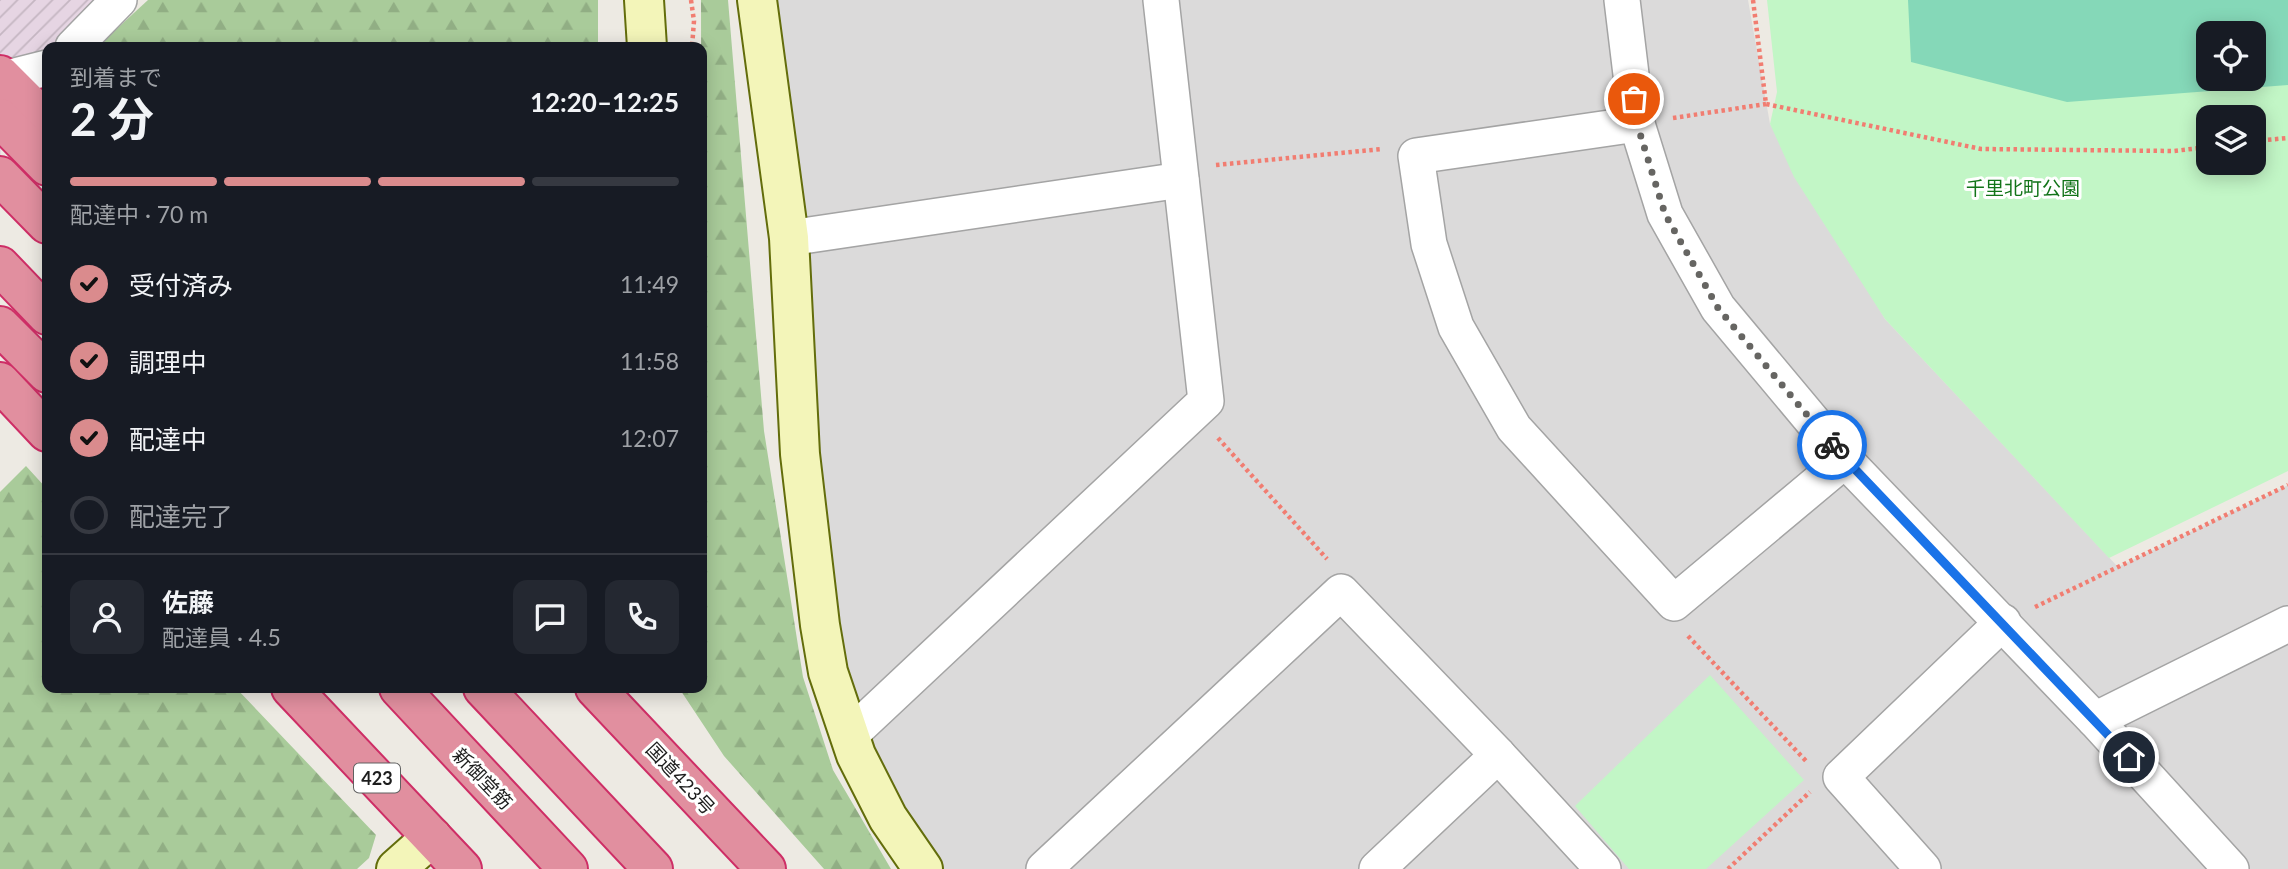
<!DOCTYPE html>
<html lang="ja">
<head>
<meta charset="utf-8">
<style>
  body { margin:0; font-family:Lato,"Noto Sans JP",sans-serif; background:#242831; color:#f1f3f6; height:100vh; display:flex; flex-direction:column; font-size:26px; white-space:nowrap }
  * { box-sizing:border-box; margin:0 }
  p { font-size:23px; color:#9ea1a6 }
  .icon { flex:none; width:38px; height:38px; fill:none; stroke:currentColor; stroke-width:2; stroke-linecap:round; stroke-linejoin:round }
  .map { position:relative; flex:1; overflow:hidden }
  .side { position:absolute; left:42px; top:42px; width:665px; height:651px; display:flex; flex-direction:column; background:#171b24; border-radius:14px; box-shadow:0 4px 18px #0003 }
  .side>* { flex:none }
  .fabs { position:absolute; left:2196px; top:21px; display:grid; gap:14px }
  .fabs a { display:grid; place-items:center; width:70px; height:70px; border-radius:14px; background:#171b24; box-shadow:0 4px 18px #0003; font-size:35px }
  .pin { position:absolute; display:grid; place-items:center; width:60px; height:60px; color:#fff; margin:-30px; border:4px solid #fff; border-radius:50%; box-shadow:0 2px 7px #0007 }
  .courier { position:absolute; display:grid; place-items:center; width:70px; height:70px; margin:-35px; border:5px solid #1a73e8; border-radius:50%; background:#fff; color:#222; box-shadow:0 2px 9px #0007 }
  .overview em { font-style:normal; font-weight:700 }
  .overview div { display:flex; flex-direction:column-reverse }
  .overview { display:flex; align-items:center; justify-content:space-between; height:119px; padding:0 28px }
  h1 { font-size:46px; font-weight:700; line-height:52px }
  .bar { display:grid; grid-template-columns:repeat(4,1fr); gap:10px 7px; align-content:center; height:84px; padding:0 28px }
  .bar i { height:9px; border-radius:5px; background:#363941 }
  .bar .on { background:#da8b8d }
  .bar p { grid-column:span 4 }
  .line { display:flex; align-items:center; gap:18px; padding:0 28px; border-top:2px solid #363941 }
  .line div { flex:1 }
  .round { display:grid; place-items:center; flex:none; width:74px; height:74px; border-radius:14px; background:#242831 }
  ol { padding:0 28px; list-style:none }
  li { display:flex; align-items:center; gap:21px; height:77px }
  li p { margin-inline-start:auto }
  li .icon { padding:7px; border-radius:50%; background:#da8b8d; color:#111; stroke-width:4 }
  li:last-child { color:#9ea1a6 }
  li i { width:38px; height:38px; border:4px solid #363941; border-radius:50% }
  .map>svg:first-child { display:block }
  .residential { fill:#dbdada }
  .industrial { fill:url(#industrial-furrows) }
  .forest { fill:url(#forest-firs) }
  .park { fill:#c2f6c6; fill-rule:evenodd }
  .pitch { fill:#85d8b8; fill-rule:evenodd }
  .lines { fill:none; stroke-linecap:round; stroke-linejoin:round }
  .street-casing { stroke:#a4a4a4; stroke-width:38 }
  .secondary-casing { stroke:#636d0b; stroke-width:42 }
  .highway-casing { stroke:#ce2e66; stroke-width:42 }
  .path { stroke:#f17d71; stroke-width:4.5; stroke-dasharray:3.5 3.5; stroke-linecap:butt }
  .street { stroke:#fff; stroke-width:35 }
  .secondary { stroke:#f3f5b9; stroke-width:38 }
  .highway { stroke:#e18f9f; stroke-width:38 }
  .done { stroke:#666562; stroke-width:7; stroke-dasharray:0 12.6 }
  .route { stroke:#1a73e8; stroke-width:9 }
  .labels { text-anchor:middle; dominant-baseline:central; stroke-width:6; stroke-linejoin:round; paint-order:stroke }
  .shield { fill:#fff; stroke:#616161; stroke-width:2 }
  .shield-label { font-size:18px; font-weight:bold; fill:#1d1d1d }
  .park-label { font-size:19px; fill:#127419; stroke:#fff }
  .street-label { font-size:19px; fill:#1d1d1d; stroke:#fff }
</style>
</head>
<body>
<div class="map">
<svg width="2288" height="869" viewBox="0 0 2288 869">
  <defs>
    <pattern id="industrial-furrows" width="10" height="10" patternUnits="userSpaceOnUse" patternTransform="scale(1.75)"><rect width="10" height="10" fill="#e6d5e3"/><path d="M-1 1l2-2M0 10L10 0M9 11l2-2" fill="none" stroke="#c5b6c2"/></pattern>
    <pattern id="forest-firs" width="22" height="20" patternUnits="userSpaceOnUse" patternTransform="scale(1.75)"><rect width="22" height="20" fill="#a9cb9a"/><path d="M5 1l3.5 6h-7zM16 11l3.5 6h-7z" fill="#91ae84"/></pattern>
  </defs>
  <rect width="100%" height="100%" fill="#edeae3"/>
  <!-- residential -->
  <polygon class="residential" points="757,0 1748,0 1770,124 1885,319 2118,567 2288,485 2288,869 923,869 856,755"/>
  <!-- industrial -->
  <polygon class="industrial" points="0,0 119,0 73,47 47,47 47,68 3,79 0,187"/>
  <!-- forest -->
  <g class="forest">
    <polygon points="148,0 598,0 598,47 97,47"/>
    <polygon points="701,0 728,0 764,431 803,677 833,770 891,869 824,869 724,756 679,688 702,688"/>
    <polygon points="26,466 47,489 47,688 236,688 376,835 369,858 357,869 0,869 0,492"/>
  </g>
  <!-- park -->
  <g class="park">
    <path d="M 1767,0 L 2288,0 L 2288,471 L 2109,558 L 1885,319 L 1794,177 L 1770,124 L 1777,92 ZM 2208,33 L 2254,33 L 2254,79 L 2208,79 ZM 2208,117 L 2254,117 L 2254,163 L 2208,163 Z"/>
    <polygon points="1710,675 1804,780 1706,869 1629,869 1575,806"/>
  </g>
  <!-- pitch -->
  <path class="pitch" d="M 1908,0 L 2288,0 L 2288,85 L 2067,102 L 1911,62 ZM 2208,33 L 2254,33 L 2254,79 L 2208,79 Z"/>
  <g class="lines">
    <!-- street casing -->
    <g class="street-casing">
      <g id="street">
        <polyline points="1622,0 1637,124 1665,214 1718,308 1845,460 2095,720 2231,869"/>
        <polyline points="73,47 119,0"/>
        <polyline points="3,79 47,68"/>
        <polyline points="1637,124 1416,156 1429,244 1456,327 1514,428 1674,603 1845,460"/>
        <polyline points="789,238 1181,180"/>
        <polyline points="2095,720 2288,624"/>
        <polyline points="849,736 1206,401 1161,0"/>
        <polyline points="1044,869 1341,592 1498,755 1603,869"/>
        <polyline points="1377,869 1498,755"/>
        <polyline points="1923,869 1841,777 2003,622"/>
      </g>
    </g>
    <!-- secondary casing -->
    <g class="secondary-casing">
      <g id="secondary">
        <polyline points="644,0 647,47"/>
        <polyline points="757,0 789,238 800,454 820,625 828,672 856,755 888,818 923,869"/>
        <polyline points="396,869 432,837"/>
      </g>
    </g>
    <!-- highway casing -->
    <g class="highway-casing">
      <g id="highway">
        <polyline points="0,75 47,122"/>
        <polyline points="0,118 47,166"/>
        <polyline points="0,176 47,224"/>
        <polyline points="0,266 47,315"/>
        <polyline points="0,326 47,373"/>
        <polyline points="0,382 47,432"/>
        <polyline points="291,688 462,869"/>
        <polyline points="399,688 568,869"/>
        <polyline points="483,688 653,869"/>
        <polyline points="595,688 766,869"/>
      </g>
    </g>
    <!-- path -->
    <g class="path">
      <polyline points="691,0 694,21 692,47"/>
      <polyline points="1753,0 1766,104 1981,149 2174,151 2208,147"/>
      <polyline points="1673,118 1766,104"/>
      <polyline points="2254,141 2288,138"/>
      <polyline points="1216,165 1382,149"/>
      <polyline points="1218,438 1327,559"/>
      <polyline points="2035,607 2288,485"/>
      <polyline points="1688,636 1807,762"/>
      <polyline points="1728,869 1810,792"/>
    </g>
    <!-- street -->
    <use href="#street" class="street"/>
    <!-- secondary -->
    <use href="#secondary" class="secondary"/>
    <!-- highway -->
    <use href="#highway" class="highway"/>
  </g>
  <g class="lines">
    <!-- done -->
    <polyline class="done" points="1634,99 1637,124 1665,214 1718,308 1832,445"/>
    <!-- route -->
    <polyline class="route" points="1832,445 2129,757"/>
  </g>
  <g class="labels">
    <!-- shield labels -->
    <rect class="shield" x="354" y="763.5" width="46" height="29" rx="5"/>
    <g class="shield-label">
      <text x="377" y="778">423</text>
    </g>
    <!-- park labels -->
    <g class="park-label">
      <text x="2023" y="187">千里北町公園</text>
    </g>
    <!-- street labels -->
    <g class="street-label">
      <text transform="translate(483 778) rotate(46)">新御堂筋</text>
      <text transform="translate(681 778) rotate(47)">国道423号</text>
    </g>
  </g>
</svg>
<div class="fabs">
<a><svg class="icon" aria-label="locate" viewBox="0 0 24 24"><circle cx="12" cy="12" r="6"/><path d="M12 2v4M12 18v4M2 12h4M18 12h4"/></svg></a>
<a><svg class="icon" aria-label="layers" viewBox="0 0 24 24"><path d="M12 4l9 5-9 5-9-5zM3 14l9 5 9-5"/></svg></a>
</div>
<div class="pin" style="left:1634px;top:99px;background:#ea580c"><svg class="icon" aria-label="bag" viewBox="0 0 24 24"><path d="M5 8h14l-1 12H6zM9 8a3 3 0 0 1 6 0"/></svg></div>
<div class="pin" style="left:2129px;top:757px;background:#1f2937"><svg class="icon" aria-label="home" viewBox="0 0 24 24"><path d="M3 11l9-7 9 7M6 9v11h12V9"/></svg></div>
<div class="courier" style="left:1832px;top:445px"><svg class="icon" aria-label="bike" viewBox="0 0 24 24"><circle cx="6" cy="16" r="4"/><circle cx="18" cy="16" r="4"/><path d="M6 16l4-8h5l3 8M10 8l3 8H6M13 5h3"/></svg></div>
<section class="side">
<div class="overview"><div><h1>2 分</h1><p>到着まで</p></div><em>12:20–12:25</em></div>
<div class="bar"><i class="on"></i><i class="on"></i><i class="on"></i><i></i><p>配達中 · 70 m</p></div>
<ol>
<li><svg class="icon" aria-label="check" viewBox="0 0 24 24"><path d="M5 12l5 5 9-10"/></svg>受付済み<p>11:49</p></li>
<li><svg class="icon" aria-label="check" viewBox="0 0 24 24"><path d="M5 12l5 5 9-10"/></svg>調理中<p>11:58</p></li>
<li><svg class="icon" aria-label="check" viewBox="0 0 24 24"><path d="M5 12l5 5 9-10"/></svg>配達中<p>12:07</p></li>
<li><i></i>配達完了</li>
</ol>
<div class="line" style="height:126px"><a class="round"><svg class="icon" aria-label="person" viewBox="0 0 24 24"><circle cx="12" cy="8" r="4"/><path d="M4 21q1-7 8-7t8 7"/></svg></a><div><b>佐藤</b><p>配達員 · 4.5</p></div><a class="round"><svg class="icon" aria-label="chat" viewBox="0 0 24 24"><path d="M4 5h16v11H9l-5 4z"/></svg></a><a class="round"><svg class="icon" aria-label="phone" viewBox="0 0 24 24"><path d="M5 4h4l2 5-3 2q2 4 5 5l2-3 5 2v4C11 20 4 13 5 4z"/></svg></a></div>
</section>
</div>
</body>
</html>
